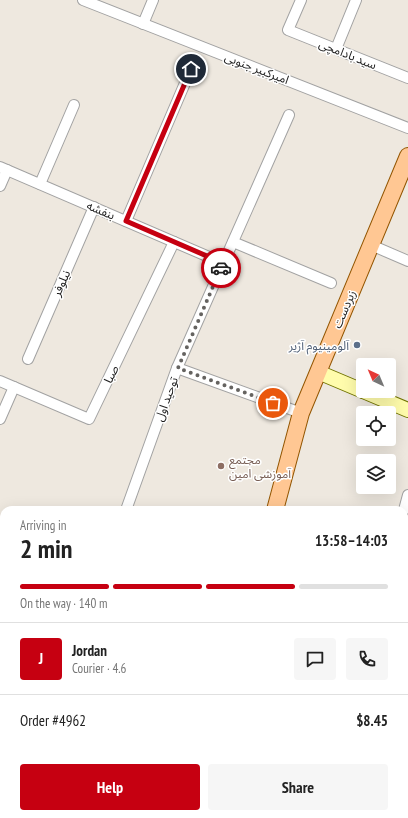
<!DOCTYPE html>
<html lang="en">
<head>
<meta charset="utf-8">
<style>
  body { margin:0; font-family:"PT Sans Narrow","Noto Sans Arabic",sans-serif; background:#f6f6f6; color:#222; height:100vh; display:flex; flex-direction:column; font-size:15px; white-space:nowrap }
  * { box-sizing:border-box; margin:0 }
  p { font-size:13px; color:#767676 }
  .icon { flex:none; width:22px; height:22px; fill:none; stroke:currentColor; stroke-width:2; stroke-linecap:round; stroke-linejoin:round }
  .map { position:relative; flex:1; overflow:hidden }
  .drawer { position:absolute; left:0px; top:506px; width:408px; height:312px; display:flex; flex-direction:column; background:#fff; border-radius:12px 12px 0 0; box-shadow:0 4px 16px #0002 }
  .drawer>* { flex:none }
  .needle { width:26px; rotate:316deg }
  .fabs { position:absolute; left:356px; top:358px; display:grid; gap:8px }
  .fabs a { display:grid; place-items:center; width:40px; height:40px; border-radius:4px; background:#fff; box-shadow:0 4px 16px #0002; font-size:20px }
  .pin { position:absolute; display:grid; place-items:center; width:34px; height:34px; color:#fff; margin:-17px; border:2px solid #fff; border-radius:50%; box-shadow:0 1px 4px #0007 }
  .courier { position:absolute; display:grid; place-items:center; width:40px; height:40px; margin:-20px; border:3px solid #c60011; border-radius:50%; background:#fff; color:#222; box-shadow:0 1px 5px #0007 }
  .overview em { font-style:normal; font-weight:600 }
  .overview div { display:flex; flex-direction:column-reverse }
  .overview { display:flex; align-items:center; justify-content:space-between; height:68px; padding:0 20px }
  h1 { font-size:26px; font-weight:600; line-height:30px }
  .bar { display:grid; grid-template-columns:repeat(4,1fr); gap:6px 4px; align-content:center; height:48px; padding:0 20px }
  .bar i { height:5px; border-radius:3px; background:#e0e0e0 }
  .bar .current { background:#c60011 }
  .bar p { grid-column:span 4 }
  .line { display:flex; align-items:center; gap:10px; padding:0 20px; border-top:1px solid #e0e0e0 }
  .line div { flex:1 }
  .round { display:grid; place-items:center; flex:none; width:42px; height:42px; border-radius:4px; background:#f6f6f6 }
  .cta { display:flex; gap:8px; margin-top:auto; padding:8px 20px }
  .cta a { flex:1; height:46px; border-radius:4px; background:#c60011; color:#fff; font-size:16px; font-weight:600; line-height:46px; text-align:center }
  .cta a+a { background:#f6f6f6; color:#222 }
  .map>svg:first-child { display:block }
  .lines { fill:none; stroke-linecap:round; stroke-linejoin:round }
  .lane-casing { stroke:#a2a2a2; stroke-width:6 }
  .street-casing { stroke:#a2a2a2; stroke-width:12 }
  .secondary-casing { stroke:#717400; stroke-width:16 }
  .primary-casing { stroke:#925500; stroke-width:18 }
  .lane { stroke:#fff; stroke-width:5 }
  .street { stroke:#fff; stroke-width:10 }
  .secondary { stroke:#fffcac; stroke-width:14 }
  .primary { stroke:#ffc793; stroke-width:16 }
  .done { stroke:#656360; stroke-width:4; stroke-dasharray:0 7.2 }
  .route { stroke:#c60011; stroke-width:5 }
  .service-dot { fill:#5c6f8a; stroke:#fff; stroke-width:1.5 }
  .education-dot { fill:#8d6e63; stroke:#fff; stroke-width:1.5 }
  .labels { text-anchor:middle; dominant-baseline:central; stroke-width:3; stroke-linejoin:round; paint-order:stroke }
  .street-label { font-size:12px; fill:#1b1b1b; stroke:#fff }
  .service-label { font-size:12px; fill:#4e5e75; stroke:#fff; text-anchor:end }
  .education-label { font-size:12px; fill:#785e54; stroke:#fff; text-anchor:start }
</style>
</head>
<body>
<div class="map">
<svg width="408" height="818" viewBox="0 0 408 818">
  <rect width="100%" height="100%" fill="#eee8df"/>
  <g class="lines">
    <!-- lane casing -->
    <g class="lane-casing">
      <g id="lane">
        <polyline points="0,736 4,738"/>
        <polyline points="85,818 86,814"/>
      </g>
    </g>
    <!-- street casing -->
    <g class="street-casing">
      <g id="street">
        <polyline points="83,0 408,128"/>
        <polyline points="301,0 288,30 408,78"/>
        <polyline points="143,24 153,0"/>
        <polyline points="336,49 356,0"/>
        <polyline points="0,167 223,263"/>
        <polyline points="40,184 74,105"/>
        <polyline points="0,186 7,170"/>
        <polyline points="126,221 191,69"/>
        <polyline points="233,242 331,283"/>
        <polyline points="371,245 408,261"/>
        <polyline points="28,359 94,207"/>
        <polyline points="177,368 301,413"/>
        <polyline points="0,381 89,419 174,242"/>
        <polyline points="0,419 14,387"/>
        <polyline points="126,510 177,368 289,115"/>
        <polyline points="404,510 408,495"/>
        <polyline points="404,633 408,621"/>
        <polyline points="404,648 408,650"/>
        <polyline points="0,671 4,667"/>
        <polyline points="404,756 408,758"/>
        <polyline points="347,818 349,814"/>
      </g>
    </g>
    <!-- secondary casing -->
    <g class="secondary-casing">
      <g id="secondary">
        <polyline points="318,372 363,391"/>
        <polyline points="363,391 408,410"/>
      </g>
    </g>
    <!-- primary casing -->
    <g class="primary-casing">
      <g id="primary">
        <polyline points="275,510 301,413 408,156"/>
        <polyline points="201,818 201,814"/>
      </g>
    </g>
    <!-- lane -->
    <use href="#lane" class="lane"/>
    <!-- street -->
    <use href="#street" class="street"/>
    <!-- secondary -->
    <use href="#secondary" class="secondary"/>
    <!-- primary -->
    <use href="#primary" class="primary"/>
  </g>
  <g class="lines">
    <!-- done -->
    <polyline class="done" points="221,268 178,368 273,403"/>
    <!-- route -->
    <polyline class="route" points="191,69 126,221 223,263 221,268"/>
  </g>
  <!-- markers -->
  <circle class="service-dot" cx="357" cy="345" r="4"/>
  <circle class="education-dot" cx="221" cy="466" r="4"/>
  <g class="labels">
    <!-- street labels -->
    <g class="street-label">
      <text transform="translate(348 54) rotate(22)">سید بادامچی</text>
      <text transform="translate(257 68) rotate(21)">امیرکبیر جنوبی</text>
      <text transform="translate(101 210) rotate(23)">بنفشه</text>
      <text transform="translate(61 283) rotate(-66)">نیلوفر</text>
      <text transform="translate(344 309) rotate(-67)">زبردست</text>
      <text transform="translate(111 374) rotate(-64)">صبا</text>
      <text transform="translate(166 399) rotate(-70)">توحید اول</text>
    </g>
    <!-- service labels -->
    <g class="service-label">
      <text x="349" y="345">آلومینیوم آژیر</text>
    </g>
    <!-- education labels -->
    <g class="education-label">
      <text x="229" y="459">مجتمع<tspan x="229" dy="14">آموزشی امین</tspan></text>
    </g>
  </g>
</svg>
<div class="fabs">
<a><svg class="needle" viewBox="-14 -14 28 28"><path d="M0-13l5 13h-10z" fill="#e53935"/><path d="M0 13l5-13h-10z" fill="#767676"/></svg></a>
<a><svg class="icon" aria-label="locate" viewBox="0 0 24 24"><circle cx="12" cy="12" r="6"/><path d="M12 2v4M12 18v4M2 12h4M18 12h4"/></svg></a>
<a><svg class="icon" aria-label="layers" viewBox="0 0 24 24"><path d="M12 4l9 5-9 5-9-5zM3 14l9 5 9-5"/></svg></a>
</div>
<div class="pin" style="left:273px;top:403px;background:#ea580c"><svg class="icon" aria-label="bag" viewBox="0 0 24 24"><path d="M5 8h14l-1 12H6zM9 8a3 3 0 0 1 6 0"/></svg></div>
<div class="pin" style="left:191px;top:69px;background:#1f2937"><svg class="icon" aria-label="home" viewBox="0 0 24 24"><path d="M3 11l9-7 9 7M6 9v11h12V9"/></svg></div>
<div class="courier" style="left:221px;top:268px"><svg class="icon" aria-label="car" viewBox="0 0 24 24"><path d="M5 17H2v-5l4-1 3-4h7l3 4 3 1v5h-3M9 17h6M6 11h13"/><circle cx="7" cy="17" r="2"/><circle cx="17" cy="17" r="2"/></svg></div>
<section class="drawer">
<div class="overview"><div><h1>2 min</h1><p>Arriving in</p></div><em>13:58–14:03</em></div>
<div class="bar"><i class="current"></i><i class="current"></i><i class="current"></i><i></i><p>On the way · 140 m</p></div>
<div class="line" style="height:72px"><b class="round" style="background:#c60011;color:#fff">J</b><div><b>Jordan</b><p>Courier · 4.6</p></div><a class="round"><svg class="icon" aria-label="chat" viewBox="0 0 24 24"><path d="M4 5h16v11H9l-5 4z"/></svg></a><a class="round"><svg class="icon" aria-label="phone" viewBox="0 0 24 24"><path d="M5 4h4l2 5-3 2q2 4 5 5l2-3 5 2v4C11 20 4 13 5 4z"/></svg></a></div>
<div class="line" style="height:52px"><div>Order #4962</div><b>$8.45</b></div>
<div class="cta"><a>Help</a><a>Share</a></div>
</section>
</div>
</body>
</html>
